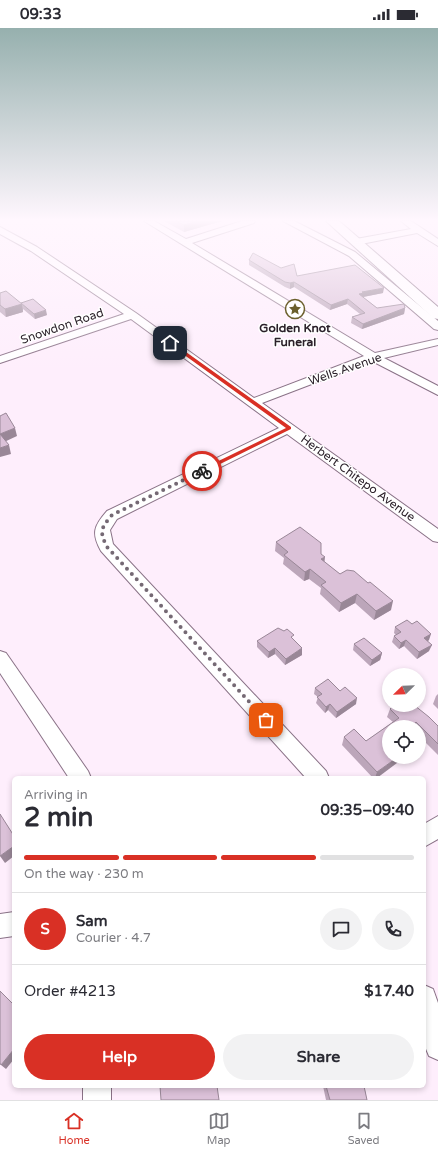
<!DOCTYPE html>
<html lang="en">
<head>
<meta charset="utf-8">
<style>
  body { margin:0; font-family:"Varela Round",sans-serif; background:#f2f2f3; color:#2b2b33; height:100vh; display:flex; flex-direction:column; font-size:15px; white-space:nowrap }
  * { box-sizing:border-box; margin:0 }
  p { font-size:13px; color:#7c7c81 }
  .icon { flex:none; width:22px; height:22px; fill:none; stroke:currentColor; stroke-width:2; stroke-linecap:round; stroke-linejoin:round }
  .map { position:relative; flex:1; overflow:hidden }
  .side { position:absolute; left:12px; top:748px; width:414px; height:312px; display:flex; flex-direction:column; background:#fff; border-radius:6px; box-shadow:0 2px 6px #0003 }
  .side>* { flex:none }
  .needle { width:26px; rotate:247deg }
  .buttons { position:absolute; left:382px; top:640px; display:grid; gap:8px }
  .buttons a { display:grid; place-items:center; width:44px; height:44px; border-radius:50%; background:#fff; box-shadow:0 2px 6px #0003; font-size:20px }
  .pin { position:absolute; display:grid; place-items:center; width:34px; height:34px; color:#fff; margin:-17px; border-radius:8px; box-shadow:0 2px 6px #0006 }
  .courier { position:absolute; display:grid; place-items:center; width:40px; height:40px; margin:-20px; border:3px solid #d93025; border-radius:50%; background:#fff; color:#222; box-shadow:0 1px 5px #0007 }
  .summary em { font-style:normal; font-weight:800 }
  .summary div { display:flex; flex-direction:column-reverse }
  .summary { display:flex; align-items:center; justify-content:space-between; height:68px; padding:0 12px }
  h1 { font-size:26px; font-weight:800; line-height:30px }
  .bar { display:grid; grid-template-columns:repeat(4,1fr); gap:6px 4px; align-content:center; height:48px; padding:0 12px }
  .bar i { height:5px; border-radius:3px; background:#e1e1e2 }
  .bar .current { background:#d93025 }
  .bar p { grid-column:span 4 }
  .line { display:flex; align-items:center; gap:10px; padding:0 12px; border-top:1px solid #e1e1e2 }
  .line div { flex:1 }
  .round { display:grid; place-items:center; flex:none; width:42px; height:42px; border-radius:21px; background:#f2f2f3 }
  .action { display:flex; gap:8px; margin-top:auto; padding:8px 12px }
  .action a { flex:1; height:46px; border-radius:24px; background:#d93025; color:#fff; font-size:16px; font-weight:800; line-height:46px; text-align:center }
  .action a+a { background:#f2f2f3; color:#2b2b33 }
  .status { display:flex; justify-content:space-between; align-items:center; height:28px; padding:0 20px; background:#fff; direction:ltr }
  .status svg { height:11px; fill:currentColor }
  .dock { display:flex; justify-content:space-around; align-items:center; height:56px; border-top:1px solid #e1e1e2; background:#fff; font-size:11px; color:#7c7c81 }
  .dock a { display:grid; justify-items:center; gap:2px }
  .dock .current { color:#d93025 }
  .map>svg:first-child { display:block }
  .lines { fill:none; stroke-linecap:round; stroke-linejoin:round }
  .minor-casing { stroke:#8a7287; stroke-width:2 }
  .highway-casing { stroke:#8a7287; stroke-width:2 }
  .minor { fill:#fff; fill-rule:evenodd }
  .highway { fill:#fff; fill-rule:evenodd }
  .wall { fill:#bca6ba }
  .shaded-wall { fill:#998797 }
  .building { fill:#dbc1d8; stroke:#998797 }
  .route { fill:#d93025 }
  .done { stroke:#756974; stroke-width:4; stroke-dasharray:0 7.2 }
  .labels { text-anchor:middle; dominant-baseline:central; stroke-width:3; stroke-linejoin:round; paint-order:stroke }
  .far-street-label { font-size:12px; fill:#2b212a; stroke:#fff }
  .far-poi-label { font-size:12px; font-weight:bold; fill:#2b212a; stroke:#fff }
</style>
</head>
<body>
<div class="status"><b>09:33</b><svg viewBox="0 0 49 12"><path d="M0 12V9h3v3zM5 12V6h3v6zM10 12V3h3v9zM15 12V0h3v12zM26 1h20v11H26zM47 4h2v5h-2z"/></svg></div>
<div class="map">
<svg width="438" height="1072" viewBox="0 0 438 1072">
  <rect width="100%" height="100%" fill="#feeefc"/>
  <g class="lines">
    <!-- minor casing -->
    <g class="minor-casing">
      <g id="minor">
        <path d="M 144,193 L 154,193 L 186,211 L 242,193 L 255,193 L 254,195 L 192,215 L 375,325 L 438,311 L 438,317 L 384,330 L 438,358 L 438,367 L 372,333 L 262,375 L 438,501 L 438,514 L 433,513 L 287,406 L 117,491 L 110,502 L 113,516 L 326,743 L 329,750 L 306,750 L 101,523 C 91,505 94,498 107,483 L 279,400 L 131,291 L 0,335 L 0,328 L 124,286 L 31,223 L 0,206 L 0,199 L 37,219 L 136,285 L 254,370 L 364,328 Z"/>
        <polygon points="283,193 294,193 355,224 438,293 438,302 434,301 349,228"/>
        <polygon points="401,193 411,193 438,211 438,218 417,205 356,217 351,214 356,211 411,201"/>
        <polygon points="0,623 6,625 88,743 91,750 69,750 0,645"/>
        <polygon points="438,788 438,811 424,819 424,796"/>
        <polygon points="14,884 14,908 0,910 0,886"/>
        <polygon points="424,957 433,961 438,975 438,1032 429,1028 424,1016"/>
        <rect x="83" y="1058" width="28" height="14"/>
      </g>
    </g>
    <!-- highway casing -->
    <g class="highway-casing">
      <polygon id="highway" points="326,193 339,193 438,279 438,291 433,290"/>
    </g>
    <!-- minor -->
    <use href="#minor" class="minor"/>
    <!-- highway -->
    <use href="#highway" class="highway"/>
  </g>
  <!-- wall -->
  <g class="wall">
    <polygon points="164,193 222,193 184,204"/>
    <polygon points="249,232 297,248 383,265 363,269 377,280 405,280 404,286 362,301 351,295 352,289 360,286 347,276 330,282 294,259 290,261 285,259 249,237"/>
    <polygon points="0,265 21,276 47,287 35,291 23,281 23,284 6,289 0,284"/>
    <polygon points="276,514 321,526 324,534 340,546 391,582 374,592 355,575 339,584 320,566 321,560 309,551 304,553 283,536 284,530 275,523"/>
    <polygon points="412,596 429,612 428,613 429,623 417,631 404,618 399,621 392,614 394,608 396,607 394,605 395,599"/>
    <polygon points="257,613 302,627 285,637 275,626 268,630 257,619"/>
    <polygon points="354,616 382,625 380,632 370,638 353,622"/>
    <polygon points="315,660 340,663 356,676 336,690 328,682 325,685 316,675 318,669 314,666"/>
    <polygon points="438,666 438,681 433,676 436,668"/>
    <polygon points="390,681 438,698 438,727 419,708 419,699 389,699 377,750 373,750 342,717 344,709 366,713 393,694 387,689"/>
    <polygon points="323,1058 364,1058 367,1072 326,1072"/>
  </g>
  <!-- shaded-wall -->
  <g class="shaded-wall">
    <polygon points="199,193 222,193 184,204 184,197"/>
    <polygon points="294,254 294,259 290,261 290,255"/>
    <polygon points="384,260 383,265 363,269 363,271 359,266 362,264"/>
    <polygon points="348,271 347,276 330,282 331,277"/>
    <polygon points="22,276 23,284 6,289 5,281"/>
    <polygon points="405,280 404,286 362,301 363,296"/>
    <polygon points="46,282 47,287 35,291 34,286"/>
    <polygon points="15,400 17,408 2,415 0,406"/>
    <polygon points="9,417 11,426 0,429 0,420"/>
    <polygon points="325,529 324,538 321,531"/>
    <polygon points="310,541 309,551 304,553 305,544"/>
    <polygon points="357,566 355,575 339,584 341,575"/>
    <polygon points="393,573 391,582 374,592 376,583"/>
    <polygon points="431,606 429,612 422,617 424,610"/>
    <polygon points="406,612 404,618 399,621 401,615"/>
    <polygon points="432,617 429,623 417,631 419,624"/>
    <polygon points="275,620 275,626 268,630 269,624"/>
    <polygon points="302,620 302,627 285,637 286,631"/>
    <polygon points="382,625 380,632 370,638 372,632"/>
    <polygon points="357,670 356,676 336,690 337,684"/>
    <polygon points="330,676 328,682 325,685 326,679"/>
    <polygon points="398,729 405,729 377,750 375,750 377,744"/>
    <polygon points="14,818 14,828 5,835 0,828"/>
    <polygon points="14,1021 14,1031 6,1041 1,1037"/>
  </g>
  <!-- building -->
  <g class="building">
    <polygon points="176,193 199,193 184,197"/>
    <polygon points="253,225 281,240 294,236 297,248 355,237 384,260 362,264 364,265 359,266 377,280 404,276 405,280 363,296 352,289 365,285 348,271 331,277 294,254 290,255 285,254 249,232"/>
    <polygon points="6,263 22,276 5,281 0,277 0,265"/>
    <polygon points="33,271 46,282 34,286 21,275"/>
    <polygon points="6,385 15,400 0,406 0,388"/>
    <polygon points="0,406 9,417 0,420"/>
    <polygon points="300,499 321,515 321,526 325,529 321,531 340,546 347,542 354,543 368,555 370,554 393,573 376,583 357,566 341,575 321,557 326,554 310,541 305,544 284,527 288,524 276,514"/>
    <polygon points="407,592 412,596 417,593 431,606 424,610 432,617 419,624 406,612 401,615 394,608 401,604 395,599"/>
    <polygon points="278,600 284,603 287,601 294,607 291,609 302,620 286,631 275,620 269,624 257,613"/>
    <polygon points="364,610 382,625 372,632 354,616"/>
    <polygon points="328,651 340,663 345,659 357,670 337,684 330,676 326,679 317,669 322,666 315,660"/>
    <polygon points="394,677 414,677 429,689 438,698 438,716 416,694 411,699 389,699 389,729 398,729 377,744 344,709 354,701 366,713 399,690 390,681"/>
    <polygon points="0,786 14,808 14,818 0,828"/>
    <polygon points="0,963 14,977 14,1021 1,1037 0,1035"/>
    <polygon points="160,1058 217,1058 219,1072 161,1072"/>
    <polygon points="326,1058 364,1058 367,1072 330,1072"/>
  </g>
  <!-- sky -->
  <linearGradient id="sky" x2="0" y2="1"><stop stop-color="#96b0ae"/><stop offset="0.56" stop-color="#fff7fe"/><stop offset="1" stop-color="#fff7fe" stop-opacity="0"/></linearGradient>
  <rect width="438" height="343" fill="url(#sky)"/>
  <!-- route -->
  <polygon class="route" points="169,314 172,314 291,399 291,401 204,444 200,444 200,442 286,400 169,316"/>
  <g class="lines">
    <!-- done -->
    <path class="done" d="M 202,443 L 112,487 C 101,500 99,503 107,519 L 266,692"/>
  </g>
  <!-- icons -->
  <defs>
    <g id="sight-ring" transform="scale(1)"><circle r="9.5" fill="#fff" stroke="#6b5f2c" stroke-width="1.5"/><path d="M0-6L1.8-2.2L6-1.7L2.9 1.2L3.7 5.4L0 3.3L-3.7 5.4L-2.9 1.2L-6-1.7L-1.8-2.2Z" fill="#6b5f2c"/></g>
  </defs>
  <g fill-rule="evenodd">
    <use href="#sight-ring" x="295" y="281"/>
  </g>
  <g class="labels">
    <!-- far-street labels -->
    <g class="far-street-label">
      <text transform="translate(62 298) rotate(-19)">Snowdon Road</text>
      <text transform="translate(345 341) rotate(-19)">Wells Avenue</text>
      <text transform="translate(358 450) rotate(36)">Herbert Chitepo Avenue</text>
    </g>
    <!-- far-poi labels -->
    <g class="far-poi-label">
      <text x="295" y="300">Golden Knot<tspan x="295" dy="14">Funeral</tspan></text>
    </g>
  </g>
</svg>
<div class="buttons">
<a><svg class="needle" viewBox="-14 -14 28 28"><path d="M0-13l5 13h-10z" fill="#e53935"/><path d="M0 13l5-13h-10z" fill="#7c7c81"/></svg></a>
<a><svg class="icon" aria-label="locate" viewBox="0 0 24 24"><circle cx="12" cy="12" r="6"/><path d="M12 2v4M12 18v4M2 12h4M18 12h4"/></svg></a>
</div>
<div class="pin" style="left:266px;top:692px;background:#ea580c"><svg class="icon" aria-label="bag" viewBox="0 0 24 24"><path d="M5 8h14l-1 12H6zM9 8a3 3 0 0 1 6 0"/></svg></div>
<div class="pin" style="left:170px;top:315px;background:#1f2937"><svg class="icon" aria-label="home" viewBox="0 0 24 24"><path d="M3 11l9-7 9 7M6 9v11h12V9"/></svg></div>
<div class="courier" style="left:202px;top:443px"><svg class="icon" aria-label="bike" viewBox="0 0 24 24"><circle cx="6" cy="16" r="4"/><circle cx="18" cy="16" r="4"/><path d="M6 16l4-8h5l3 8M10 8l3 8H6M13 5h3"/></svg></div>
<section class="side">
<div class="summary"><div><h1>2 min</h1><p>Arriving in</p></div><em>09:35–09:40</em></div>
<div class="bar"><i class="current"></i><i class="current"></i><i class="current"></i><i></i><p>On the way · 230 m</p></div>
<div class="line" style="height:72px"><b class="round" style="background:#d93025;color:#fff">S</b><div><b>Sam</b><p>Courier · 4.7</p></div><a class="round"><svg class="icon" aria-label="chat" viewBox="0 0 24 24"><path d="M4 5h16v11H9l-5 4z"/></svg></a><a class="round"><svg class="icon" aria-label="phone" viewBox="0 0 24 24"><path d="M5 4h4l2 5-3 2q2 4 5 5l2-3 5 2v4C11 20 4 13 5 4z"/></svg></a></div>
<div class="line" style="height:52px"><div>Order #4213</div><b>$17.40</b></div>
<div class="action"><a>Help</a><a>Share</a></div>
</section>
</div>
<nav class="dock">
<a class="current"><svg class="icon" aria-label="home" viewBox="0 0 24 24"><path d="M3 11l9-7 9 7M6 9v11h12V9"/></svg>Home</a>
<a><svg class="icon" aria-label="map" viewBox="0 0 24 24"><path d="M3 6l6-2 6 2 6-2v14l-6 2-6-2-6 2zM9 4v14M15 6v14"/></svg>Map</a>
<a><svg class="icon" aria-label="saved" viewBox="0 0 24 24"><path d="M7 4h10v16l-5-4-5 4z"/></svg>Saved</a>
</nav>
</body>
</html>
